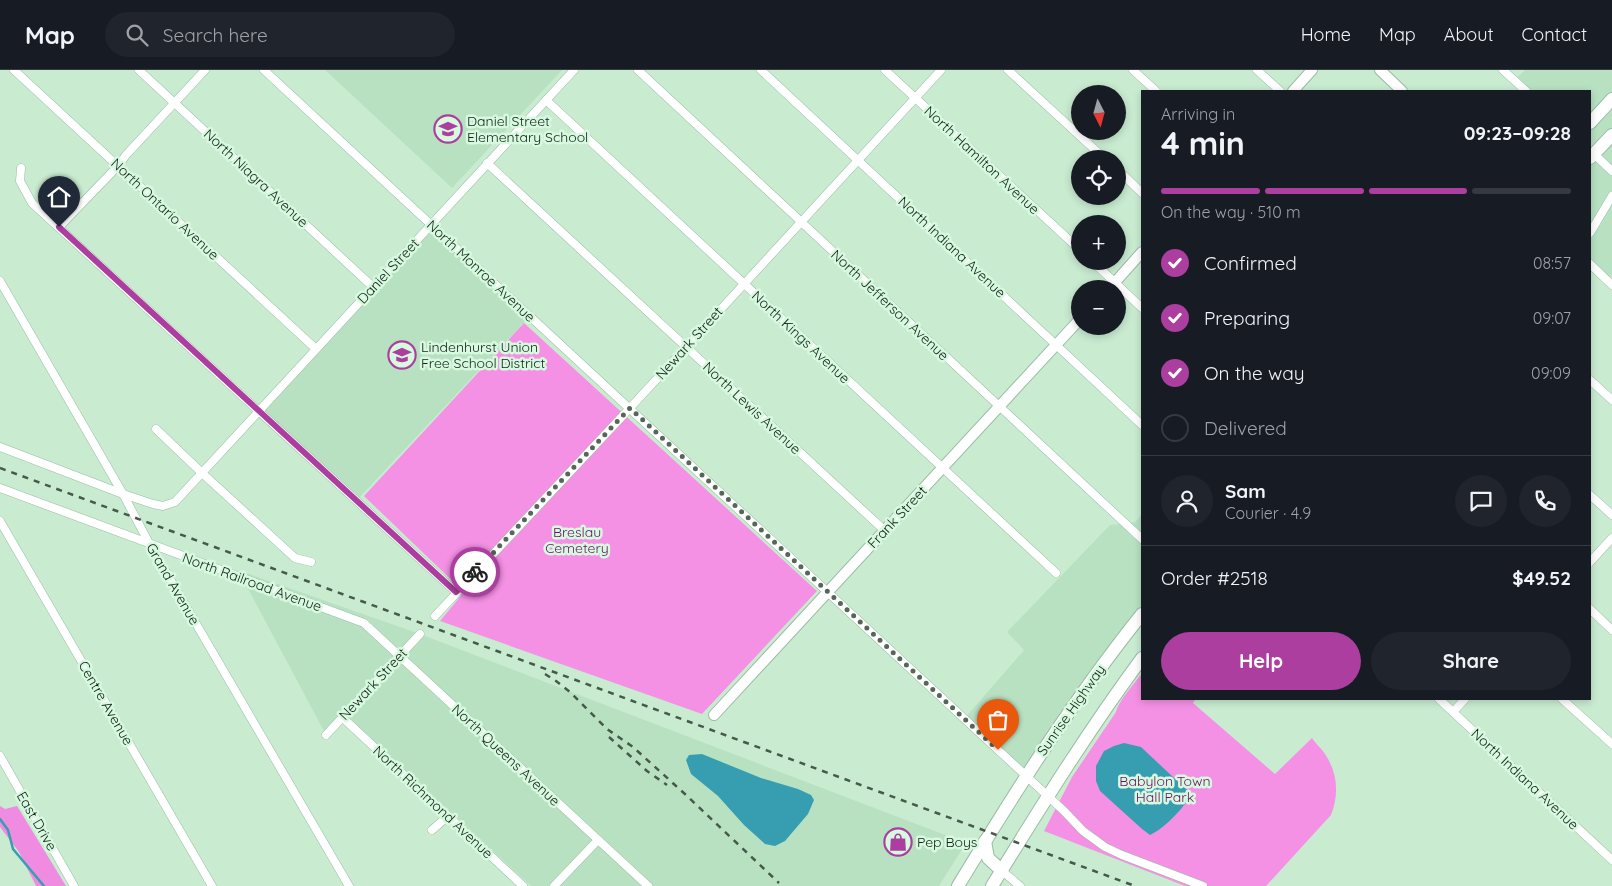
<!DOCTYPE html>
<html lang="en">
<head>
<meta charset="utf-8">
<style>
  body { margin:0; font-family:Quicksand,sans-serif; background:#20242c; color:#f1f3f6; height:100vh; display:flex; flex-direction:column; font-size:19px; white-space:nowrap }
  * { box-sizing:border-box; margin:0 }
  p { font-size:16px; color:#9ea1a6 }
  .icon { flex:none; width:28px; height:28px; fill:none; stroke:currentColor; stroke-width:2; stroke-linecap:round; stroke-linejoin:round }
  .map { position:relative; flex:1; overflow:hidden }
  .side { position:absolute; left:1141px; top:20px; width:450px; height:610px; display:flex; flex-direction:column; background:#171b24; border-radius:0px; box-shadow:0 2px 8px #0003 }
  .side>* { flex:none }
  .needle { width:32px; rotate:174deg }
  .fabs { position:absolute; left:1071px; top:15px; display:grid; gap:10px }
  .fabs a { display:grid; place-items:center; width:55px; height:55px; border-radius:50%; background:#171b24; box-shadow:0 2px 8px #0003; font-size:25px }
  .pin { position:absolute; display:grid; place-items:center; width:42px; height:42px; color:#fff; margin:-51px -21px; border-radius:50% 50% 50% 0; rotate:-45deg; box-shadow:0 0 5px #0007 }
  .pin .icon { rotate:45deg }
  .courier { position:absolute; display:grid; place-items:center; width:50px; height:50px; margin:-25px; border:4px solid #ab3e9e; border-radius:50%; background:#fff; color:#222; box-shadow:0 1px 6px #0007 }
  .overview em { font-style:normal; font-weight:800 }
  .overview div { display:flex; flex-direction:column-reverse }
  .overview { display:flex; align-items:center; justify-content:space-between; height:85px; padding:0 20px }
  h1 { font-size:32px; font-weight:800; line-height:38px }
  .bar { display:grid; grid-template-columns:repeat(4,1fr); gap:8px 5px; align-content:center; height:60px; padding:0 20px }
  .bar i { height:6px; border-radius:4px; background:#363941 }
  .bar .active { background:#ab3e9e }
  .bar p { grid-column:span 4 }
  .line { display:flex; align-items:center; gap:12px; padding:0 20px; border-top:1px solid #363941 }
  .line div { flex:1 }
  .round { display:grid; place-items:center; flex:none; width:52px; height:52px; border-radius:26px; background:#20242c }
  ol { padding:0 20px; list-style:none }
  li { display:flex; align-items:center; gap:15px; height:55px }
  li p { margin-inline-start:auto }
  li .icon { padding:5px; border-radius:50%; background:#ab3e9e; color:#fff; stroke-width:4 }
  li:last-child { color:#9ea1a6 }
  li i { width:28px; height:28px; border:2px solid #363941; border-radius:50% }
  .primary-button { display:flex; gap:10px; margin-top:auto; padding:10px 20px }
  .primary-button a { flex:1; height:58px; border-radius:30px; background:#ab3e9e; color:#fff; font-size:20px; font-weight:800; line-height:58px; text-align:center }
  .primary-button a+a { background:#20242c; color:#f1f3f6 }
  header { display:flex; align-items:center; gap:30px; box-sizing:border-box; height:70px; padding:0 25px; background:#171b24; border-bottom:1px solid #363941 }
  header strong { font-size:24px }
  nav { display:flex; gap:28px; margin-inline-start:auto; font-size:18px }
  .search { width:350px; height:45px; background:#20242c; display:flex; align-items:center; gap:12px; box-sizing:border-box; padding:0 18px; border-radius:28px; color:#9ea1a6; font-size:19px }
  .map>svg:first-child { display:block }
  .built { fill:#b8e1c2 }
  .green { fill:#f591e5 }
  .forest { fill:#ef8be0 }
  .water { fill:#379eb1 }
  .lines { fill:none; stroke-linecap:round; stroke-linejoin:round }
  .stream { stroke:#379eb1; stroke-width:2.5 }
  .minor-casing { stroke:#9abca3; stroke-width:9 }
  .tertiary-casing { stroke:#9abca3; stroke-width:12 }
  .trunk-casing { stroke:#9abca3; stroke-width:14 }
  .minor { stroke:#fff; stroke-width:8 }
  .tertiary { stroke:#fff; stroke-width:10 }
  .trunk { stroke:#fff; stroke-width:12 }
  .rail { stroke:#46594b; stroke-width:2.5; stroke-dasharray:6 6; stroke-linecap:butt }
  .done { stroke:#536859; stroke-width:5; stroke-dasharray:0 9 }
  .route { stroke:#ab3e9e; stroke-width:6 }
  .labels { text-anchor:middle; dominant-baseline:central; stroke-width:5; stroke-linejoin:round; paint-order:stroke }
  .poi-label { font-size:14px; fill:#142118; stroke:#d6f9df; text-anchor:start }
  .street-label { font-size:14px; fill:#142118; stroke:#d6f9df }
  .park-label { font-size:14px; fill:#6b1062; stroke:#d6f9df }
</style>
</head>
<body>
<header>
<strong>Map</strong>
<div class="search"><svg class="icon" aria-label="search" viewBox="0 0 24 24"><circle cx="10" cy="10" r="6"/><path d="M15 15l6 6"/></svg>Search here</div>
<nav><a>Home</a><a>Map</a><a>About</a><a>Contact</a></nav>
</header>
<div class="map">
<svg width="1612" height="816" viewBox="0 0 1612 816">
  <rect width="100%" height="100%" fill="#c9ecd1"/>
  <!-- built -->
  <g class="built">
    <polygon points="325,0 562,0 452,118"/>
    <polygon points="1525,0 1612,0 1612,205 1604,213 1590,200 1590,21 1522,21 1512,12"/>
    <polygon points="431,156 530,246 357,430 259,341"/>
    <polygon points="1142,444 1142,544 1026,706 964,649 1024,580 1007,562 1110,455 1135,452"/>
    <polygon points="238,500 420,564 966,773 939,816 531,816 343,642 326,665"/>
  </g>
  <!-- green -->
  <g class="green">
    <polygon points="524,253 817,521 702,644 440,551 464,522 364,426"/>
    <path d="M 1142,603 L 1142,629 L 1193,629 L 1195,630 L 1193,633 L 1275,704 L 1312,668 C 1316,674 1322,679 1325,684 C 1338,703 1339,725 1331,745 L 1266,816 L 1185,816 L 1044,761 L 1072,707 L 1116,642 C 1119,630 1135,613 1142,603 Z"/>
  </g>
  <!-- forest -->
  <polygon class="forest" points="0,736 5,739 17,736 66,816 36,816 19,782 0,757"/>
  <!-- water -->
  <g class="water">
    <path d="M 1124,673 L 1141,677 L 1189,722 L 1191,726 C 1182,739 1165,758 1150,765 L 1142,759 L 1100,721 L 1096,711 L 1096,696 L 1104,681 L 1114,676 Z"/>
    <polygon points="702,684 761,708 798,719 811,725 814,730 808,744 785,771 775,776 765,774 744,755 718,726 691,704 686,690 689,685"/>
  </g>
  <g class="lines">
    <!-- stream -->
    <polyline class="stream" points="0,749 8,760 13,779 44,816"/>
    <!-- minor casing -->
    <g class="minor-casing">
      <g id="minor">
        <polyline points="14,0 316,279"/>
        <polyline points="139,0 373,217"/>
        <polyline points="264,0 1064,741 1083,761 1105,777 1122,785 1203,816"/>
        <polyline points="638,0 1142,469"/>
        <polyline points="761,0 1142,355"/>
        <polyline points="885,0 1080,180"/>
        <polyline points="1008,0 1105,89"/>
        <polyline points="1133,0 1156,21"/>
        <polyline points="1257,0 1280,21"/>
        <polyline points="1503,0 1526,21"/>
        <polyline points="546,30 1056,503"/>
        <polyline points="1594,84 1612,101"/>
        <polyline points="487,93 884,460"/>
        <polyline points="21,98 20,111 32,133 456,522"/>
        <polyline points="1118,100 1142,123"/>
        <polyline points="59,157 118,96 126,85 205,0"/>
        <polyline points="1590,163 1612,126"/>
        <polyline points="1092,191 1142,238"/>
        <polyline points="1590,194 1612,215"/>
        <polyline points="0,211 123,424 149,473 349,816"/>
        <polyline points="1590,310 1612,330"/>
        <polyline points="156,359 202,403 295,488 311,492"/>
        <polyline points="0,377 123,424 153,434 163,436 175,432 574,0"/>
        <polyline points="0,418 364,553 648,816"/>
        <polyline points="1590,425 1612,445"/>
        <polyline points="0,451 212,816"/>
        <polyline points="1590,492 1612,468"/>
        <polyline points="1590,539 1612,560"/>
        <polyline points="435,546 630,338 941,0"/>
        <polyline points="1439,629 1612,790"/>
        <polyline points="1562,629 1612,674"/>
        <polyline points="1453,642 1465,629"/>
        <polyline points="343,648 523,816"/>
        <polyline points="326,665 420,564"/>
        <polyline points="0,686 74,816"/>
        <polyline points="432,760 448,746"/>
        <polyline points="1001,800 1020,816"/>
        <polyline points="554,816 598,770"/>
      </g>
    </g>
    <!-- tertiary casing -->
    <g class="tertiary-casing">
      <g id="tertiary">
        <polyline points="1380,0 1402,21"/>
        <polyline points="1293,21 1312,0"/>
        <polyline points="1109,219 1142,182"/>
        <polyline points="714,645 1080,249"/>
      </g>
    </g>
    <!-- trunk casing -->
    <g class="trunk-casing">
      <g id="trunk">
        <polyline points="1590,53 1612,29"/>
        <polyline points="1590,88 1612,65"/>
        <polyline points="985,771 988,788 1001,800"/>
        <path d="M 958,816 C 1015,722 1073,630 1142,544"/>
        <path d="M 992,816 C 1040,738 1088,661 1142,588"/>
      </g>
    </g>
    <!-- minor -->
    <use href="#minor" class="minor"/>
    <!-- tertiary -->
    <use href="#tertiary" class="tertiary"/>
    <!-- trunk -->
    <use href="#trunk" class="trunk"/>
    <!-- rail -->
    <g class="rail">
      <polyline points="0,398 1135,816"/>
      <polyline points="545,604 556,611 570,622 607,659 633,677 686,725 779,813"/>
      <polyline points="609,667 647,701 667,715"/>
    </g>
  </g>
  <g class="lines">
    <!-- done -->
    <polyline class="done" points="475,502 630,338 998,680"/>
    <!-- route -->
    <polyline class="route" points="59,157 456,522 475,502"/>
  </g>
  <!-- icons -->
  <defs>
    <g id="school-ring" transform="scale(1.4375)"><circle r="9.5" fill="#d6f9df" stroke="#ab3e9e" stroke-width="1.5"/><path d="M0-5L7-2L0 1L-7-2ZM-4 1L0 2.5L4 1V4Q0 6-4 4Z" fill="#ab3e9e"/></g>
    <g id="shop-ring" transform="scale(1.4375)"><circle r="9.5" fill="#d6f9df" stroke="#ab3e9e" stroke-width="1.5"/><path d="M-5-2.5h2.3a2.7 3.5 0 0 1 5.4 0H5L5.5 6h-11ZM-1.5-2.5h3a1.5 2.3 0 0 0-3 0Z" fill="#ab3e9e"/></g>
  </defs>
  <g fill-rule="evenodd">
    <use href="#school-ring" x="448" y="59"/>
    <use href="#school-ring" x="402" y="285"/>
    <use href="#shop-ring" x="898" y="772"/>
  </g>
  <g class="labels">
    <!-- poi labels -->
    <g class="poi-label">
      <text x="467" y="51">Daniel Street<tspan x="467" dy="16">Elementary School</tspan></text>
      <text x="421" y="277">Lindenhurst Union<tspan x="421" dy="16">Free School District</tspan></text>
      <text x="917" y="772">Pep Boys</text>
    </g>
    <!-- street labels -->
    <g class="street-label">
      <text transform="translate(982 90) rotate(43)">North Hamilton Avenue</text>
      <text transform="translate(256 108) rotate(43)">North Niagra Avenue</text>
      <text transform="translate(165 139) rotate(43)">North Ontario Avenue</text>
      <text transform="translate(952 177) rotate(43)">North Indiana Avenue</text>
      <text transform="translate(388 201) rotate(-47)">Daniel Street</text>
      <text transform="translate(481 201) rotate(43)">North Monroe Avenue</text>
      <text transform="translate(890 235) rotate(43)">North Jefferson Avenue</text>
      <text transform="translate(801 267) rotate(43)">North Kings Avenue</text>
      <text transform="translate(689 273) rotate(-48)">Newark Street</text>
      <text transform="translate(752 338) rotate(43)">North Lewis Avenue</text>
      <text transform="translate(897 447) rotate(-47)">Frank Street</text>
      <text transform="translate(252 512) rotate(20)">North Railroad Avenue</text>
      <text transform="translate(173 514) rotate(60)">Grand Avenue</text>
      <text transform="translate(373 614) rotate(-47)">Newark Street</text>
      <text transform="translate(106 633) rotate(60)">Centre Avenue</text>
      <text transform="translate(1071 640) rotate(-55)">Sunrise Highway</text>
      <text transform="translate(506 685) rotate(43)">North Queens Avenue</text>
      <text transform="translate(1525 709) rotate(43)">North Indiana Avenue</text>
      <text transform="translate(433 732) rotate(43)">North Richmond Avenue</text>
      <text transform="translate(37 751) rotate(60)">East Drive</text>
    </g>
    <!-- park labels -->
    <g class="park-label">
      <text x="577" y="462">Breslau<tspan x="577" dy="16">Cemetery</tspan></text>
      <text x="1165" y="711">Babylon Town<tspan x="1165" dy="16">Hall Park</tspan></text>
    </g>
  </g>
</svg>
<div class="fabs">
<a><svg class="needle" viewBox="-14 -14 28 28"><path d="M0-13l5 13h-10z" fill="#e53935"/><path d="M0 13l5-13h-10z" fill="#9ea1a6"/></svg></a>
<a><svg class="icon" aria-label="locate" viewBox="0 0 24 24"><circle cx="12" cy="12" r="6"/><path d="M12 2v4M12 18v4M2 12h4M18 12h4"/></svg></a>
<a>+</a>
<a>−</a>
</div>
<div class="pin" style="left:998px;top:680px;background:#ea580c"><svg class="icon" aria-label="bag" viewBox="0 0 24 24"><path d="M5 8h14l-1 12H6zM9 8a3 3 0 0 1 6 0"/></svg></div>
<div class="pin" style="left:59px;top:157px;background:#1f2937"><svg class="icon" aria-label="home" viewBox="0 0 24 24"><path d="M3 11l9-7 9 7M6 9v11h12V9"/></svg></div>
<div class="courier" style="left:475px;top:502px"><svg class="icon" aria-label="bike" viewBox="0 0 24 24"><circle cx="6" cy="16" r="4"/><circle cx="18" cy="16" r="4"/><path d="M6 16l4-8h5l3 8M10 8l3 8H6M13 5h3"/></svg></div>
<section class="side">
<div class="overview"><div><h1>4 min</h1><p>Arriving in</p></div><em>09:23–09:28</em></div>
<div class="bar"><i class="active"></i><i class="active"></i><i class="active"></i><i></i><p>On the way · 510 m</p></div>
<ol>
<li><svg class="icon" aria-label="check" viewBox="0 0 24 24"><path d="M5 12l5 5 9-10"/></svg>Confirmed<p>08:57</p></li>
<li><svg class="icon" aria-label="check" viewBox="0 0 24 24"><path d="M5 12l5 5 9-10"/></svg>Preparing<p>09:07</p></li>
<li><svg class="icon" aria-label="check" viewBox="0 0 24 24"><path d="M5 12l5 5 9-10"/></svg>On the way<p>09:09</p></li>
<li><i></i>Delivered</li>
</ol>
<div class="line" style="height:90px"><a class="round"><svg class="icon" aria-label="person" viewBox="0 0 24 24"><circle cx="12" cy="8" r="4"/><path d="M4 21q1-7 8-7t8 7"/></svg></a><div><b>Sam</b><p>Courier · 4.9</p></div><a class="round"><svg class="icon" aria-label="chat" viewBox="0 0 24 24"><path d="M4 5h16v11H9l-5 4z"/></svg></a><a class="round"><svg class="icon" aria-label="phone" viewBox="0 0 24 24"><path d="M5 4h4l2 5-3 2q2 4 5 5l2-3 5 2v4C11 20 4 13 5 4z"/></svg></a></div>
<div class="line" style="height:65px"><div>Order #2518</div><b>$49.52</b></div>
<div class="primary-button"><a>Help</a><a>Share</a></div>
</section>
</div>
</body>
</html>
